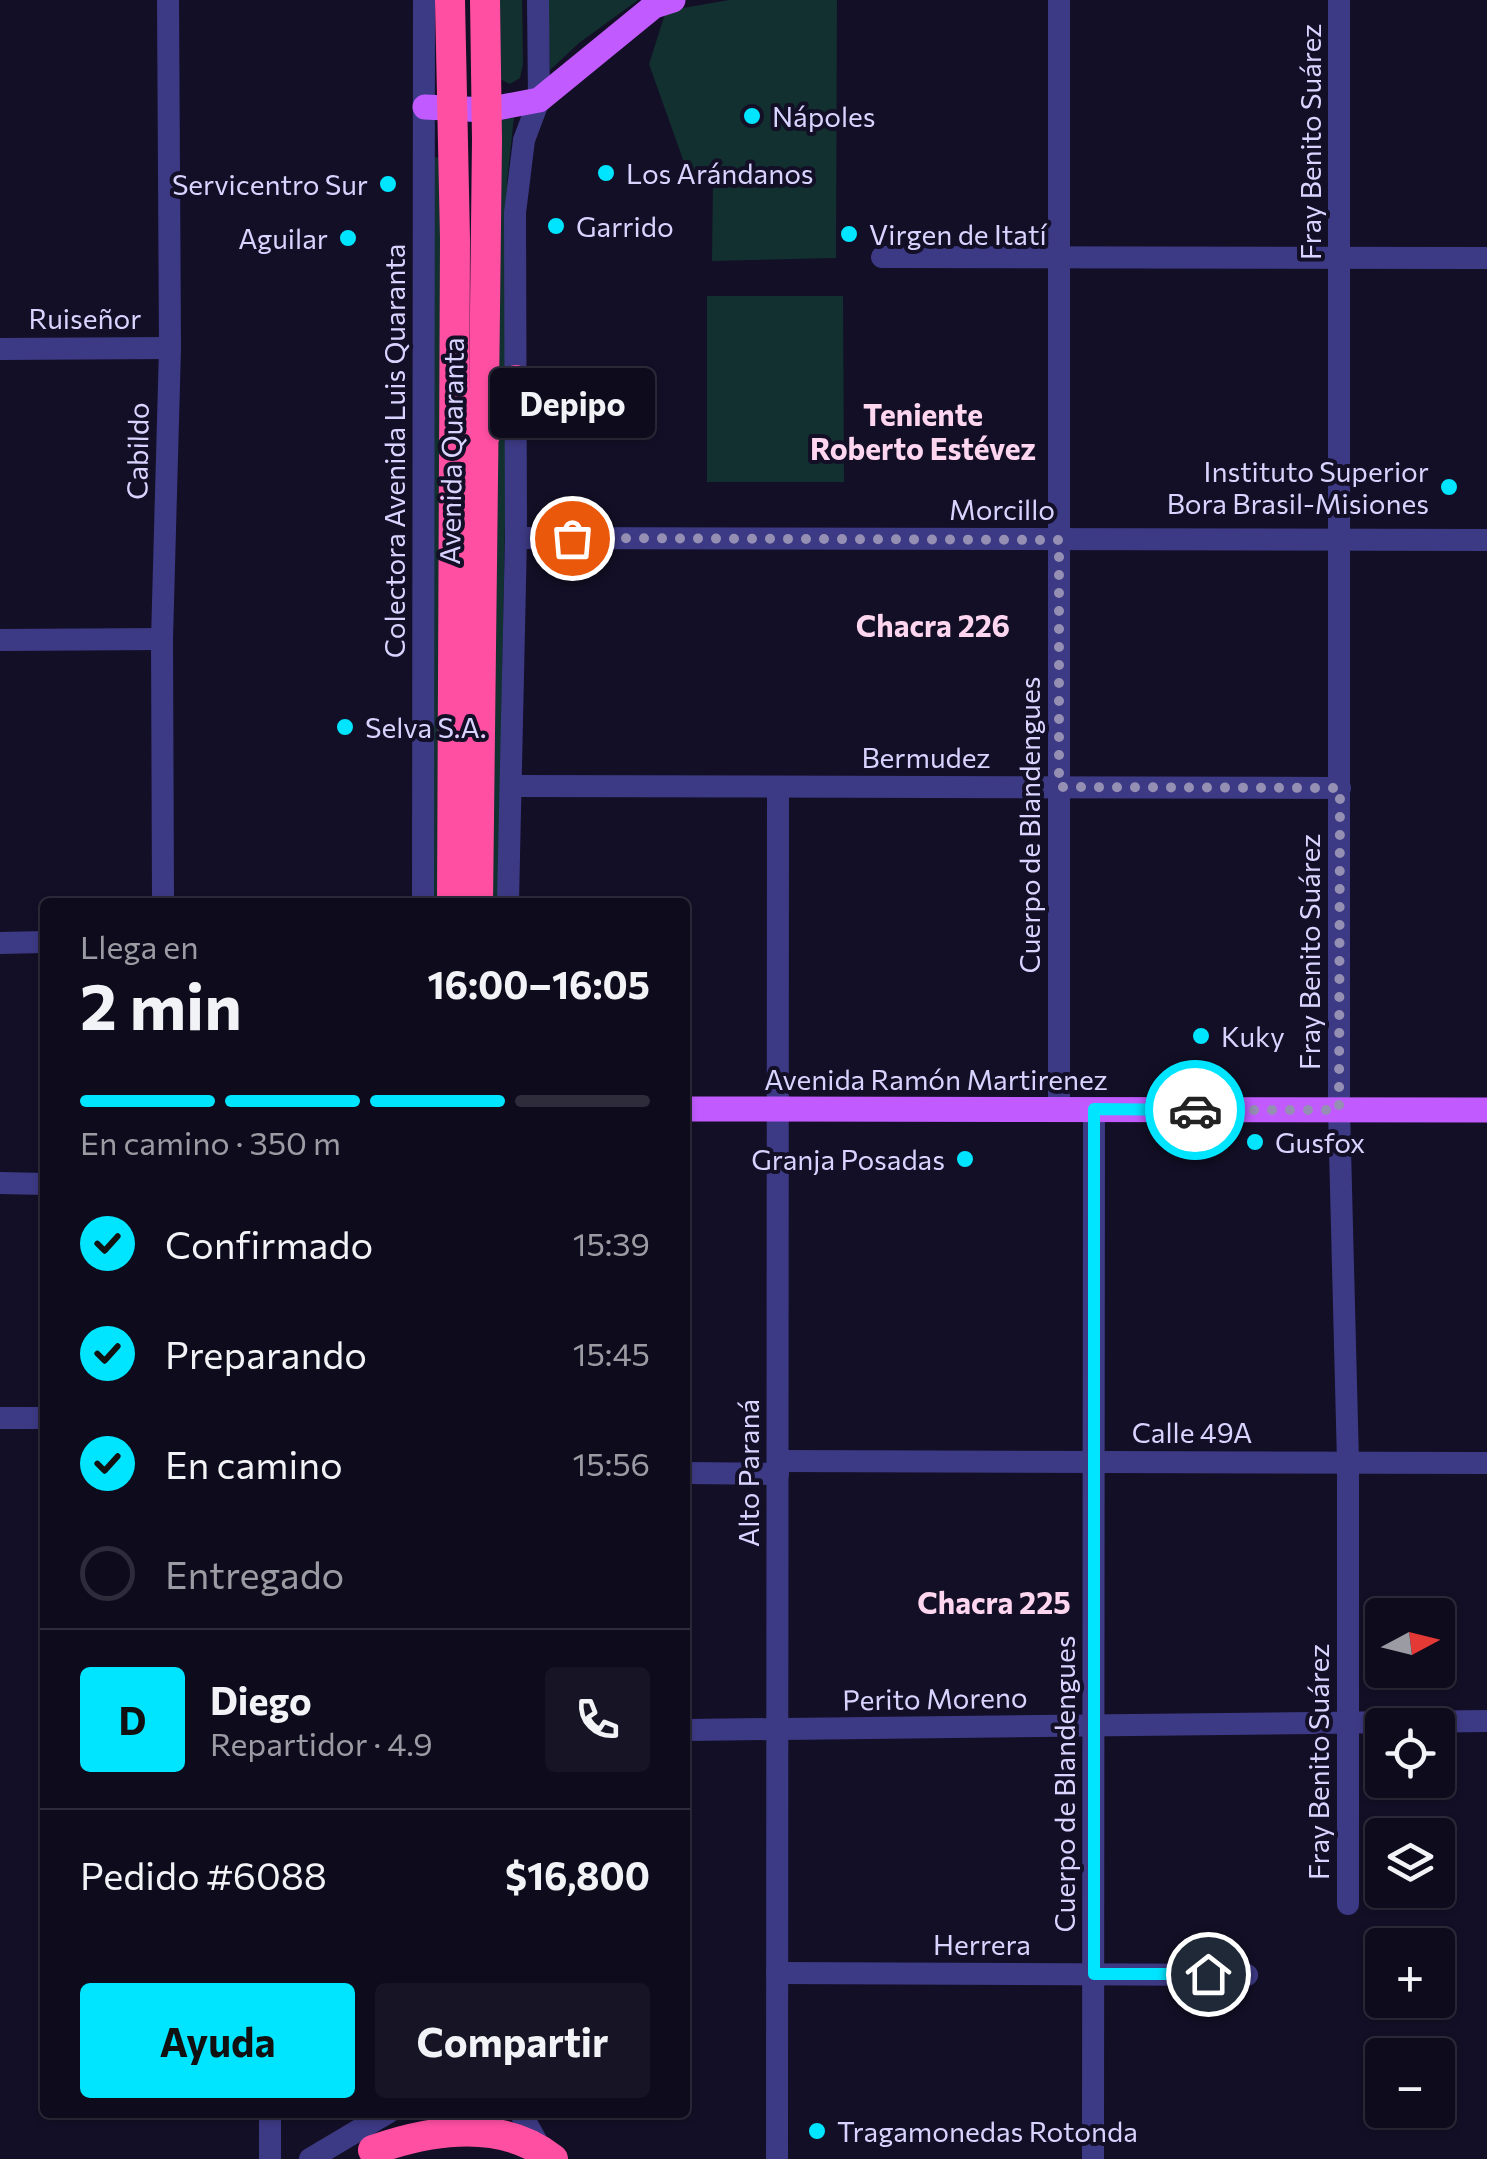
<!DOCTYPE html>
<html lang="es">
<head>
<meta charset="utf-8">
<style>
  body { margin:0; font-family:Commissioner,sans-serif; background:#171425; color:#f1f3f6; height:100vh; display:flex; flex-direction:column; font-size:38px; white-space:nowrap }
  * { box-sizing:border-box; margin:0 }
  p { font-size:32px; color:#9b9ba3 }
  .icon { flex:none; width:55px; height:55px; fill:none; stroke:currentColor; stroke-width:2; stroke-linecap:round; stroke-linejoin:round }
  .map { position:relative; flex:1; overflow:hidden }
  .details { position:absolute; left:40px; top:898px; width:650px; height:1220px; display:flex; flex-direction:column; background:#0e0b1c; border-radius:10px; box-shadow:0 2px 8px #0004,0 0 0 2px #2e2b3b }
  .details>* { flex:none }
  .needle { width:65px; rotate:83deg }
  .controls { position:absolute; left:1365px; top:1598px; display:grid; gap:20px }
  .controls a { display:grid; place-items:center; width:90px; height:90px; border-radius:10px; background:#0e0b1c; box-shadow:0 2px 8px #0004,0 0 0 2px #2e2b3b; font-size:50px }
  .pin { position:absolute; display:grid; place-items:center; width:85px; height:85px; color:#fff; margin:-42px; border:5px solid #fff; border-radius:50%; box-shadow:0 2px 10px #0007 }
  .courier { position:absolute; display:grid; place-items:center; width:100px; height:100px; margin:-50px; border:8px solid #00e5ff; border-radius:50%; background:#fff; color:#222; box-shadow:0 2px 12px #0007 }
  .bubble { position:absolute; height:70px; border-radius:10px; background:#0e0b1c; box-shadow:0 2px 8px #0004,0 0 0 2px #2e2b3b; font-size:32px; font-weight:700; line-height:70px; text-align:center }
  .summary em { font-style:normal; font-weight:700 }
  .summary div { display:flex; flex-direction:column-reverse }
  .summary { display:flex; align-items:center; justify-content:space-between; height:170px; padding:0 40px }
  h1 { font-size:65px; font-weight:700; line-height:75px }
  .bar { display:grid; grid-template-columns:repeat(4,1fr); gap:15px 10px; align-content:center; height:120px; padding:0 40px }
  .bar i { height:12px; border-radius:8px; background:#2e2b3b }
  .bar .on { background:#00e5ff }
  .bar p { grid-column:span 4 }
  .line { display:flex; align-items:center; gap:25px; padding:0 40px; border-top:2px solid #2e2b3b }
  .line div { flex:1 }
  .round { display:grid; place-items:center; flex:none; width:105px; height:105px; border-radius:10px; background:#171425 }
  ol { padding:0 40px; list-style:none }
  li { display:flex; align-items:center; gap:30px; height:110px }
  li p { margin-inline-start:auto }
  li .icon { padding:10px; border-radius:50%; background:#00e5ff; color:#111; stroke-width:4 }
  li:last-child { color:#9b9ba3 }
  li i { width:55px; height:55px; border:5px solid #2e2b3b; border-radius:50% }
  .action { display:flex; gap:20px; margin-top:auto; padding:20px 40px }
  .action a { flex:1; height:115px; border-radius:10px; background:#00e5ff; color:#111; font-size:40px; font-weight:700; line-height:115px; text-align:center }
  .action a+a { background:#171425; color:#f1f3f6 }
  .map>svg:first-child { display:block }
  .green { fill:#12302f }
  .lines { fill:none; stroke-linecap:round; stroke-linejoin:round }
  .street { stroke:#3d3a85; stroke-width:22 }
  .primary { stroke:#c25bff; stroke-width:25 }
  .highway { stroke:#ff4fa3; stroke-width:30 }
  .done { stroke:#948fb3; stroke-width:10; stroke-dasharray:0 18 }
  .route { stroke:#00e5ff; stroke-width:12 }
  .poi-dot { fill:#00e5ff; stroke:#130f26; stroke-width:4 }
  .labels { text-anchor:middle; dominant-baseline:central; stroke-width:8; stroke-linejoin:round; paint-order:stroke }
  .poi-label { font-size:28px; fill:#d9d4ff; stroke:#130f26; text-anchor:start }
  .street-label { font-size:28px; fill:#d9d4ff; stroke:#130f26 }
  .neighbourhood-label { font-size:30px; font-weight:bold; fill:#ffd6f0; stroke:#130f26 }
</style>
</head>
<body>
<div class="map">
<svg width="1487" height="2159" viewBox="0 0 1487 2159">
  <rect width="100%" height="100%" fill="#130f26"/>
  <!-- green -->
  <g class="green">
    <polygon points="497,0 522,0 523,64 520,78 510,84 500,79"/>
    <polygon points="548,0 638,0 579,43 550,70"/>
    <polygon points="729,0 837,0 836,258 712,261 713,180 686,168 649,64 666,11"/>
    <polygon points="514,117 507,182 505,376 492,390 497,121"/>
    <polygon points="431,157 443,158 443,902 429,902"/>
    <polygon points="707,296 843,296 844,482 707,482"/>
    <polygon points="507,416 498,902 485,902 494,436"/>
  </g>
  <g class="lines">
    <!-- street -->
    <g class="street">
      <polyline points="1339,0 1339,1110 1348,1462 1348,1904"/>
      <polyline points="882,257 1487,258"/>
      <polyline points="0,349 170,348"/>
      <polyline points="516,538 1487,540"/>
      <polyline points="0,640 162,639"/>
      <polyline points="512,786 1340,788"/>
      <polyline points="163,902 162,639 170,348 168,0"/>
      <polyline points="423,902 424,0"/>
      <polyline points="508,902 516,538 515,213 524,140 539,100 538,0"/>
      <polyline points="0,943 45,942"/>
      <polyline points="1059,1109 1059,0"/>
      <polyline points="0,1183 45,1184"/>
      <polyline points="0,1418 45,1418"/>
      <polyline points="778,1461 1487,1463"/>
      <polyline points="685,1473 778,1474"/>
      <polyline points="685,1730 1487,1721"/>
      <polyline points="777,1973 1247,1975"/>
      <polyline points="520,2112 542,2151"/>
      <polyline points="270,2159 270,2112"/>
      <polyline points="310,2159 389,2112"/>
      <polyline points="777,2159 778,787"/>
      <polyline points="1093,2159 1094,1109"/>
    </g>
    <!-- primary -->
    <g class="primary">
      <polyline points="425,107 486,110 539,100 654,6 673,0"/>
      <polyline points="685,1109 1487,1110"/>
    </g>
    <!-- highway -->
    <g class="highway">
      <polyline points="450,0 455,239 452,902"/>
      <polyline points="485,435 516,380"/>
      <polyline points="478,902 487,140 485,0"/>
      <path d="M 373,2150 C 430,2130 501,2118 553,2159"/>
    </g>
  </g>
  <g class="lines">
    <!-- done -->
    <polyline class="done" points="572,538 1059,540 1059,787 1340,788 1339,1110 1195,1110"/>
    <!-- route -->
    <polyline class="route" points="1195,1110 1094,1109 1094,1974 1208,1974"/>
  </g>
  <!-- markers -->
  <g class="poi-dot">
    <circle cx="752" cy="116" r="10"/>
    <circle cx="606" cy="173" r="10"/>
    <circle cx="388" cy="184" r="10"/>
    <circle cx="556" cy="226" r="10"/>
    <circle cx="849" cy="234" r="10"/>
    <circle cx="348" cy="238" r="10"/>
    <circle cx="1449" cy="487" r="10"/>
    <circle cx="345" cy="727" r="10"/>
    <circle cx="1201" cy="1036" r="10"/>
    <circle cx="1255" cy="1142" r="10"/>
    <circle cx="965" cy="1159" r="10"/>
    <circle cx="817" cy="2131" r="10"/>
  </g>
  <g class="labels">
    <!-- poi labels -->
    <g class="poi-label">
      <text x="772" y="116">Nápoles</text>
      <text x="626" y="173">Los Arándanos</text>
      <text x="368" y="184" text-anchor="end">Servicentro Sur</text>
      <text x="576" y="226">Garrido</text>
      <text x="869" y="234">Virgen de Itatí</text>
      <text x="328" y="238" text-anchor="end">Aguilar</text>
      <text x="1429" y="471" text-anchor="end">Instituto Superior<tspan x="1429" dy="32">Bora Brasil-Misiones</tspan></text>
      <text x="365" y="727">Selva S.A.</text>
      <text x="1221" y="1036">Kuky</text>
      <text x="1275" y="1142">Gusfox</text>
      <text x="945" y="1159" text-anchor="end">Granja Posadas</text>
      <text x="837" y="2131">Tragamonedas Rotonda</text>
    </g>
    <!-- street labels -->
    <g class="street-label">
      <text transform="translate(1310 142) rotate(-90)">Fray Benito Suárez</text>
      <text x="85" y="318">Ruiseñor</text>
      <text transform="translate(137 451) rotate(-89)">Cabildo</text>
      <text transform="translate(394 451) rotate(-90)">Colectora Avenida Luis Quaranta</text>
      <text transform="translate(451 451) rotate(-89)">Avenida Quaranta</text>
      <text x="1002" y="509">Morcillo</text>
      <text x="926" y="757">Bermudez</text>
      <text transform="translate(1029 825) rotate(-90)">Cuerpo de Blandengues</text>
      <text transform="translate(1309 952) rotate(-90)">Fray Benito Suárez</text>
      <text x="936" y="1079">Avenida Ramón Martirenez</text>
      <text x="1192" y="1432">Calle 49A</text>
      <text transform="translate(748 1473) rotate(-90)">Alto Paraná</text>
      <text transform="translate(935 1698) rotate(-1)">Perito Moreno</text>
      <text transform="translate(1318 1762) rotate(-90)">Fray Benito Suárez</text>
      <text transform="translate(1064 1784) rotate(-90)">Cuerpo de Blandengues</text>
      <text x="982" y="1944">Herrera</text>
    </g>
    <!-- neighbourhood labels -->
    <g class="neighbourhood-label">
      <text x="923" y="413">Teniente<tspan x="923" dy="34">Roberto Estévez</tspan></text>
      <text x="933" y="624">Chacra 226</text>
      <text x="994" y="1601">Chacra 225</text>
    </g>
  </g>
</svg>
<div class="controls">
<a><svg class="needle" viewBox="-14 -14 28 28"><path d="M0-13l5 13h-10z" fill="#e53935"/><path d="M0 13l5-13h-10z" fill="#9b9ba3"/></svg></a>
<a><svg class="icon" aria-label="locate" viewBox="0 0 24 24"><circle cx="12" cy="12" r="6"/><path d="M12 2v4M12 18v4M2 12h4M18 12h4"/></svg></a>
<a><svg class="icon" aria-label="layers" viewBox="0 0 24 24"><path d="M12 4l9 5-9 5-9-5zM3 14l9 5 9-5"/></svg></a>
<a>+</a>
<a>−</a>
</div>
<div class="pin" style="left:572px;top:538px;background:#ea580c"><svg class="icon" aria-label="bag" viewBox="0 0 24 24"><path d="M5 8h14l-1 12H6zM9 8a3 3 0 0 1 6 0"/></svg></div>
<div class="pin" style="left:1208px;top:1974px;background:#1f2937"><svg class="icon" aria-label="home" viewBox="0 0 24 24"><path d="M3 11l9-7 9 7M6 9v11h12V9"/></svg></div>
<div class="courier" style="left:1195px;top:1110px"><svg class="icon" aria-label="car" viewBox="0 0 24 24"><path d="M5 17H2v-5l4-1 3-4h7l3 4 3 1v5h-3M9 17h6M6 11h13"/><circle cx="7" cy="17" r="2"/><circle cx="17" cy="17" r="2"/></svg></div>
<div class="bubble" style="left:490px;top:368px;width:165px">Depipo</div>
<section class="details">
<div class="summary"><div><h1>2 min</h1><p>Llega en</p></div><em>16:00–16:05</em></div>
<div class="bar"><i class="on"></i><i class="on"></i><i class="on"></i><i></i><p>En camino · 350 m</p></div>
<ol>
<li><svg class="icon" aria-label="check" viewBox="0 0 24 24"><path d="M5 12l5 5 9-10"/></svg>Confirmado<p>15:39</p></li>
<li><svg class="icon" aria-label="check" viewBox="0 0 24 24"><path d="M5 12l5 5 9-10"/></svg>Preparando<p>15:45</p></li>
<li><svg class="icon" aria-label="check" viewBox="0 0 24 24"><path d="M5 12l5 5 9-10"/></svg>En camino<p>15:56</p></li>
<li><i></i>Entregado</li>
</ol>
<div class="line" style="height:180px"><b class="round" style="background:#00e5ff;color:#111">D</b><div><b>Diego</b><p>Repartidor · 4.9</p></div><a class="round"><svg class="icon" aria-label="phone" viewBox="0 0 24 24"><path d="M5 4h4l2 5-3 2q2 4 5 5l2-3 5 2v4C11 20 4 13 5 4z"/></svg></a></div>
<div class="line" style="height:130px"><div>Pedido #6088</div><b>$16,800</b></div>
<div class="action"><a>Ayuda</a><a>Compartir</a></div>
</section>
</div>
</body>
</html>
